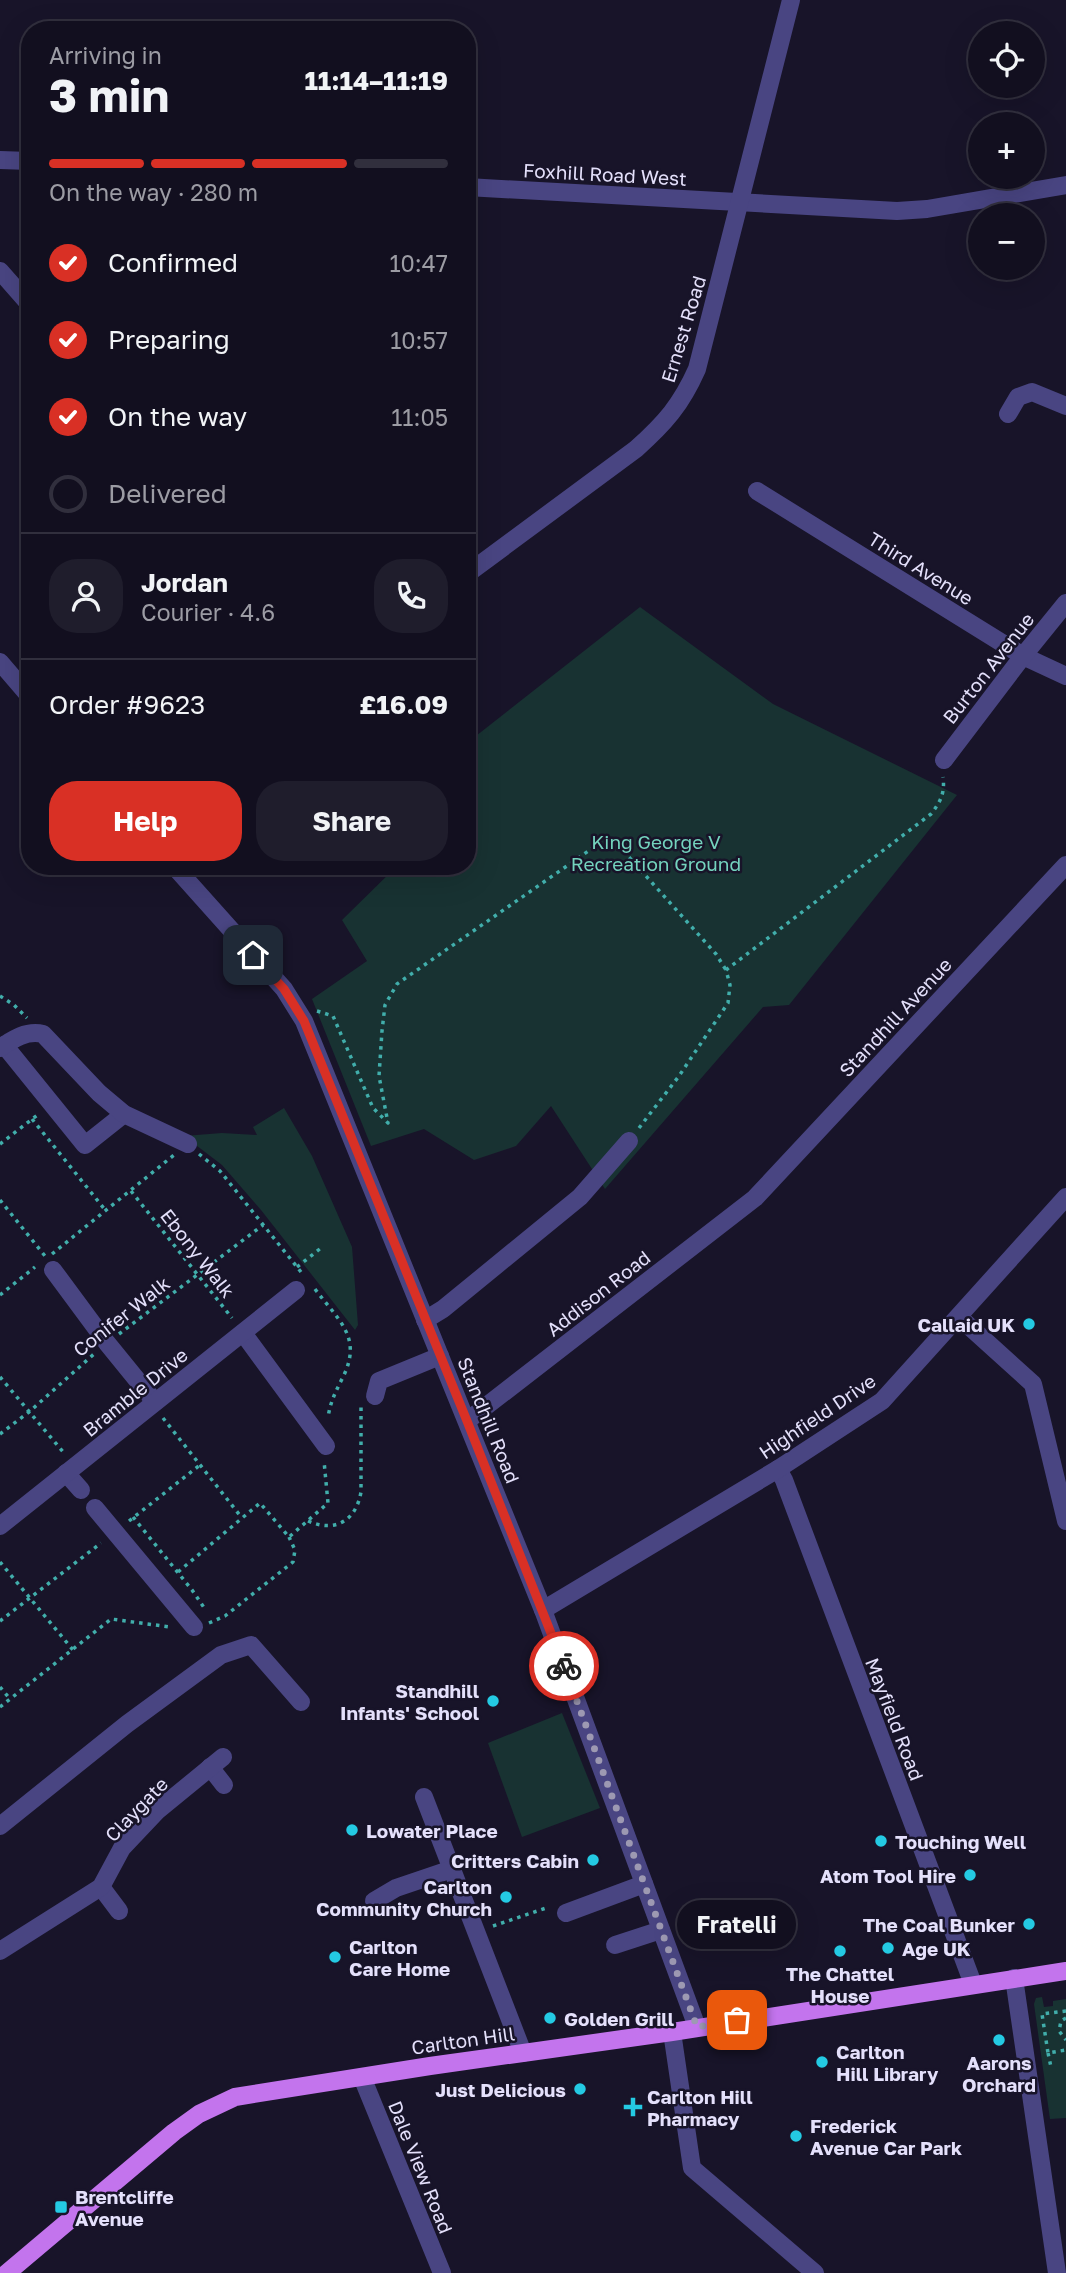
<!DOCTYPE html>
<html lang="en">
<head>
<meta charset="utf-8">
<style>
  body { margin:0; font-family:"Golos Text",sans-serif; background:#1f1d2c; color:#f1f3f6; height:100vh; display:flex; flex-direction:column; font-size:26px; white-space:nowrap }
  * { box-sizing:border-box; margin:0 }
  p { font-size:23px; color:#9c9ca4 }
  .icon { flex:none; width:38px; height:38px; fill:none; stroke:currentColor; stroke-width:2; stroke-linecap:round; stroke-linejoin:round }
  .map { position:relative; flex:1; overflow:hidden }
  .drawer { position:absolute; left:21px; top:21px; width:455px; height:854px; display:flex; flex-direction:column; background:#120f1f; border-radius:28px; box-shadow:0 7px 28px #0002,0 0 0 2px #312f3d }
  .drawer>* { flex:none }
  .controls { position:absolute; left:968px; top:21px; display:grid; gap:14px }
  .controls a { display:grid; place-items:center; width:77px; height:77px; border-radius:50%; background:#120f1f; box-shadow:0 7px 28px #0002,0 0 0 2px #312f3d; font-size:35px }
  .pin { position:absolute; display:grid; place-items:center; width:60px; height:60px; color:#fff; margin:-30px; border-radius:14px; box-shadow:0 4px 10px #0006 }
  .courier { position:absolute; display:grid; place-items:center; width:70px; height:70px; margin:-35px; border:5px solid #d93025; border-radius:50%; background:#fff; color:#222; box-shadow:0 2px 9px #0007 }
  .bubble { position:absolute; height:49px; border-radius:24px; background:#120f1f; box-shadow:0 7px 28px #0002,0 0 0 2px #312f3d; font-size:23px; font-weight:700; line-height:49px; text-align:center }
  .head em { font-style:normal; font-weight:700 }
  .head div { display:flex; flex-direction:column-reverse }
  .head { display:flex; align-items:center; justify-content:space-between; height:119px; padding:0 28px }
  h1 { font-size:46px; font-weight:700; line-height:52px }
  .bar { display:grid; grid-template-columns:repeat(4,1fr); gap:10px 7px; align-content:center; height:84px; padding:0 28px }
  .bar i { height:9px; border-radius:5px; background:#312f3d }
  .bar .current { background:#d93025 }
  .bar p { grid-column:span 4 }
  .line { display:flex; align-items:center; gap:18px; padding:0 28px; border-top:2px solid #312f3d }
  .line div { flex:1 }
  .round { display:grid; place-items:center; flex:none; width:74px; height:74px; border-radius:28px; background:#1f1d2c }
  ol { padding:0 28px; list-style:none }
  li { display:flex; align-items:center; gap:21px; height:77px }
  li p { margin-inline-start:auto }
  li .icon { padding:7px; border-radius:50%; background:#d93025; color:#fff; stroke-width:4 }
  li:last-child { color:#9c9ca4 }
  li i { width:38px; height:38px; border:4px solid #312f3d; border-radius:50% }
  .primary-button { display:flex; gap:14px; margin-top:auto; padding:14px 28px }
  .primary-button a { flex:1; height:80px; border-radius:28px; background:#d93025; color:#fff; font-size:28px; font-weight:700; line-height:80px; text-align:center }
  .primary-button a+a { background:#1f1d2c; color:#f1f3f6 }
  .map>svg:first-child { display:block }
  .green { fill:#183232 }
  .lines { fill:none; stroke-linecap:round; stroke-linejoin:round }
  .path { stroke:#41aeab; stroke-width:3.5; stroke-dasharray:3.5 5; stroke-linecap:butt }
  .minor { stroke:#494582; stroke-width:18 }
  .major { stroke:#c374ed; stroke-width:18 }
  .done { stroke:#9d99b2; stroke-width:7; stroke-dasharray:0 12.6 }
  .route { stroke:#d93025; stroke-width:9 }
  .poi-dot { fill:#24cae3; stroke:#181429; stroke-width:2.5 }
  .labels { text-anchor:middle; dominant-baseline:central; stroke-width:5; stroke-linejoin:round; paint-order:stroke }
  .street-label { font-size:19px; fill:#e4e0fb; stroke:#181429 }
  .park-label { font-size:19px; fill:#74d3be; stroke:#181429 }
  .poi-label { font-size:19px; font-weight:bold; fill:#e4e0fb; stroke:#181429; text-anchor:start }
</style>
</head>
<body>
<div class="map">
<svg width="1066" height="2273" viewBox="0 0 1066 2273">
  <rect width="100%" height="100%" fill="#181429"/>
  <!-- green -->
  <g class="green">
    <polygon points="640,607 773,704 957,795 789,1005 763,1007 605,1189 551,1106 516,1146 474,1160 424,1129 371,1146 312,999 367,961 342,920 397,866 467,866 467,743"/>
    <polygon points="284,1108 312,1156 352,1247 358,1325 355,1330 261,1210 222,1165 184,1136 222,1133 257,1135 253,1127"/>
    <polygon points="562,1713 600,1808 522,1837 488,1743"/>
    <polygon points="1042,1997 1044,2007 1053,2006 1053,2001 1066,1999 1066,2118 1050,2119 1034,2004 1036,1998"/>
  </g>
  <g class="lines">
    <!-- path -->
    <g class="path">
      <polyline points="0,996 14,1005 27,1018"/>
      <polyline points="317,1011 333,1016 373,1108 388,1123 379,1076 382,1031 385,1005 397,984 610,836 716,954 726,970"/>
      <polyline points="32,1119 106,1211"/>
      <path d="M 639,1128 L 679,1076 L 728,1003 L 730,985 L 726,970 L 931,814 C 941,801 945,793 943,777"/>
      <polyline points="0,1144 40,1113"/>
      <polyline points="199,1154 220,1171 301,1272"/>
      <polyline points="131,1191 232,1318"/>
      <polyline points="0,1200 45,1256"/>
      <polyline points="52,1254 174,1155"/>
      <polyline points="297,1267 321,1248"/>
      <path d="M 315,1289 C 338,1320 363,1337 343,1377 C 336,1391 330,1402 328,1418"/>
      <polyline points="0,1295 35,1267"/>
      <polyline points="119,1334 263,1225"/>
      <polyline points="0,1377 64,1453"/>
      <polyline points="163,1418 242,1518"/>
      <polyline points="0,1434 29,1412 94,1354"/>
      <polyline points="133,1517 192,1590 205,1609"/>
      <polyline points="129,1521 200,1465"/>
      <path d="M 308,1521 C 335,1533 356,1521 361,1492 L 361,1403"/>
      <polyline points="0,1562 73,1650"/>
      <polyline points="178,1572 260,1503 289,1537 328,1503 324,1461"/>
      <polyline points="0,1621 101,1543"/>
      <polyline points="209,1623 225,1616 293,1562 295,1550 289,1537"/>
      <polyline points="0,1687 10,1699"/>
      <polyline points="0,1707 111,1619 170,1627"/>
      <polyline points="493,1926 549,1907"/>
      <polyline points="1066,2011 1042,2014 1048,2053 1066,2050"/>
      <polyline points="1066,2018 1061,2021 1059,2031 1066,2040"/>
      <polyline points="1048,2053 1051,2067"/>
    </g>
    <!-- minor -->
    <g class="minor">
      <polyline points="0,160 30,161"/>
      <polyline points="467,187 897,211 927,209 1066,185"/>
      <polyline points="0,271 30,305"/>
      <polyline points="1008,414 1018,397 1032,392 1066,406"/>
      <polyline points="757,491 1023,656 1066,676"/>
      <path d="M 467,574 L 636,449 C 665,423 681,405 697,369 L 791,0"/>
      <polyline points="0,662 30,697"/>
      <polyline points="944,760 1023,656 1066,603"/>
      <polyline points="174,866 284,989 304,1021 543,1610 697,2027"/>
      <polyline points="4,1045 85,1145 124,1114"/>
      <path d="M 0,1048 C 13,1039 27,1030 43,1034 L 99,1093 L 124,1114 L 188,1144"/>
      <polyline points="53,1270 107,1343 155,1402"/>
      <polyline points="959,1317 1033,1384 1066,1521"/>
      <polyline points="425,1320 443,1309 580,1197 629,1141"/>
      <polyline points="243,1333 326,1446"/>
      <polyline points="375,1396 379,1381 440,1356"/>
      <polyline points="467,1421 755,1198 1066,865"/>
      <polyline points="778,1469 784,1480 973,1984"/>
      <polyline points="66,1473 81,1490"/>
      <polyline points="95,1508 194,1627"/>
      <polyline points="0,1526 296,1290"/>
      <polyline points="543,1610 778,1469 882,1401 1066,1197"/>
      <polyline points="210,1767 224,1785"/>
      <polyline points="424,1797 523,2053"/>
      <polyline points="0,1826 127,1724 221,1655 251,1645 301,1702"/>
      <polyline points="101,1887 119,1911"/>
      <polyline points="374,1901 396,1888 452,1869"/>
      <polyline points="566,1913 644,1884"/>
      <polyline points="615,1945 661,1930"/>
      <polyline points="0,1951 101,1887 122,1848 157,1811 223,1757"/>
      <polyline points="1014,1978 1057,2273"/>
      <polyline points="672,2032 692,2168 815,2273"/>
      <polyline points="362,2077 442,2273"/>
    </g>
    <!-- major -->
    <polyline class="major" points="7,2273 174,2132 199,2114 235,2097 430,2066 672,2032 1066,1971"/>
  </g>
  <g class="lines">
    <!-- done -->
    <polyline class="done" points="564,1666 697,2027 737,2020"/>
    <!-- route -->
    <polyline class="route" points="253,955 284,989 304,1021 467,1421 564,1666"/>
  </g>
  <!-- markers -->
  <g class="poi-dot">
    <circle cx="1029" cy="1324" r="7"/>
    <circle cx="493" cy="1701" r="7"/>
    <circle cx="352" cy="1830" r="7"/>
    <circle cx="881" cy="1841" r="7"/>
    <circle cx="593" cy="1860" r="7"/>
    <circle cx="970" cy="1875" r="7"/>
    <circle cx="506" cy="1897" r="7"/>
    <circle cx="1029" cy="1924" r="7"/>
    <circle cx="888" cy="1948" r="7"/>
    <circle cx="840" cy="1951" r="7"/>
    <circle cx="335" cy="1957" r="7"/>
    <circle cx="550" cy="2018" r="7"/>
    <circle cx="999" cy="2040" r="7"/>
    <circle cx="822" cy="2062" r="7"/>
    <circle cx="580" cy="2089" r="7"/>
    <path d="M629.5 2096.5h7v7h7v7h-7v7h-7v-7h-7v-7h7z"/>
    <circle cx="796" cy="2136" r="7"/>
    <rect x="54" y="2200" width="14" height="14" rx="3.5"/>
  </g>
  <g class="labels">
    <!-- street labels -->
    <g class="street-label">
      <text transform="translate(605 174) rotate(3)">Foxhill Road West</text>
      <text transform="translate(683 329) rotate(-73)">Ernest Road</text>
      <text transform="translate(921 568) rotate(32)">Third Avenue</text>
      <text transform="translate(988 668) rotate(-52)">Burton Avenue</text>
      <text transform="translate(895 1017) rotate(-47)">Standhill Avenue</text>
      <text transform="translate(198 1253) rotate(52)">Ebony Walk</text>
      <text transform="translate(598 1293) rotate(-38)">Addison Road</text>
      <text transform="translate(121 1316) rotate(-38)">Conifer Walk</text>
      <text transform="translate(135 1392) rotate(-39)">Bramble Drive</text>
      <text transform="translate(817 1416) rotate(-34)">Highfield Drive</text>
      <text transform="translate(489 1420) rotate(68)">Standhill Road</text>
      <text transform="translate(895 1719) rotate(69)">Mayfield Road</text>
      <text transform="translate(136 1809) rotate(-46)">Claygate</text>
      <text transform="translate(463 2040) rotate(-8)">Carlton Hill</text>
      <text transform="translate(421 2167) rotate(68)">Dale View Road</text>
    </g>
    <!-- park labels -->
    <g class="park-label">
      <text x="656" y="841">King George V<tspan x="656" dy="22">Recreation Ground</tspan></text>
    </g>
    <!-- poi labels -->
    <g class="poi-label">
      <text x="1015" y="1324" text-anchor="end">Callaid UK</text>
      <text x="479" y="1690" text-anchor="end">Standhill<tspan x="479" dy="22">Infants' School</tspan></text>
      <text x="366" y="1830">Lowater Place</text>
      <text x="895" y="1841">Touching Well</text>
      <text x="579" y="1860" text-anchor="end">Critters Cabin</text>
      <text x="956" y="1875" text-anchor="end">Atom Tool Hire</text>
      <text x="492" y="1886" text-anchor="end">Carlton<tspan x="492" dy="22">Community Church</tspan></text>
      <text x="1015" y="1924" text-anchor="end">The Coal Bunker</text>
      <text x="349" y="1946">Carlton<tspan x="349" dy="22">Care Home</tspan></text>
      <text x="902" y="1948">Age UK</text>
      <text x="840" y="1973" text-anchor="middle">The Chattel<tspan x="840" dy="22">House</tspan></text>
      <text x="564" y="2018">Golden Grill</text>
      <text x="836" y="2051">Carlton<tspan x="836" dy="22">Hill Library</tspan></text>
      <text x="999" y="2062" text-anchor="middle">Aarons<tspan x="999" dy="22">Orchard</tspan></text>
      <text x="566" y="2089" text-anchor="end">Just Delicious</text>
      <text x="647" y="2096">Carlton Hill<tspan x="647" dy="22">Pharmacy</tspan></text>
      <text x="810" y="2125">Frederick<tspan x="810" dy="22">Avenue Car Park</tspan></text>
      <text x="75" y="2196">Brentcliffe<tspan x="75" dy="22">Avenue</tspan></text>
    </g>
  </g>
</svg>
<div class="controls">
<a><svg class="icon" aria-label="locate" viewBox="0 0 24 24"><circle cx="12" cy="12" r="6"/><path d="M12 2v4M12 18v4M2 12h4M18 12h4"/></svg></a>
<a>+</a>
<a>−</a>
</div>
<div class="pin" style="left:737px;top:2020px;background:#ea580c"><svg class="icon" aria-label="bag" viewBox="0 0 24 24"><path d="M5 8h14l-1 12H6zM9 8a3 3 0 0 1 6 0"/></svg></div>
<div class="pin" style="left:253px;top:955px;background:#1f2937"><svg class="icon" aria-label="home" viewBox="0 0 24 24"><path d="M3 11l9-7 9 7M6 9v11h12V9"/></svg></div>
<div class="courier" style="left:564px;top:1666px"><svg class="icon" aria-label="bike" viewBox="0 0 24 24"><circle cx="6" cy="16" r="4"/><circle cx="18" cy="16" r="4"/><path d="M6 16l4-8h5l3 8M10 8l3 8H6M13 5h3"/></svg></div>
<div class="bubble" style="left:677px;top:1900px;width:119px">Fratelli</div>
<section class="drawer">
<div class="head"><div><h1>3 min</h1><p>Arriving in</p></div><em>11:14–11:19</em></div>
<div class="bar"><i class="current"></i><i class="current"></i><i class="current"></i><i></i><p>On the way · 280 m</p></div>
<ol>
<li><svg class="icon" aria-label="check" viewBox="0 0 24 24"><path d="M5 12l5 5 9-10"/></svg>Confirmed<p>10:47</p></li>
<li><svg class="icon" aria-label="check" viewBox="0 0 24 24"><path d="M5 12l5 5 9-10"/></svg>Preparing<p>10:57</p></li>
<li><svg class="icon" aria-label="check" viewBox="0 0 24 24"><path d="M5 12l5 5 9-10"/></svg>On the way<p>11:05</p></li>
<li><i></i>Delivered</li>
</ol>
<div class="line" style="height:126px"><a class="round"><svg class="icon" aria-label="person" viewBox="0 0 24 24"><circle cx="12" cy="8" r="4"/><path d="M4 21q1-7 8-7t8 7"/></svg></a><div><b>Jordan</b><p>Courier · 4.6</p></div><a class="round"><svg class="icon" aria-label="phone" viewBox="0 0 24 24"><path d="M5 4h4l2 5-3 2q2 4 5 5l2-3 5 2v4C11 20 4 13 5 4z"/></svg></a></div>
<div class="line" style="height:91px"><div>Order #9623</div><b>£16.09</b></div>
<div class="primary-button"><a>Help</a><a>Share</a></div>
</section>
</div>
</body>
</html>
